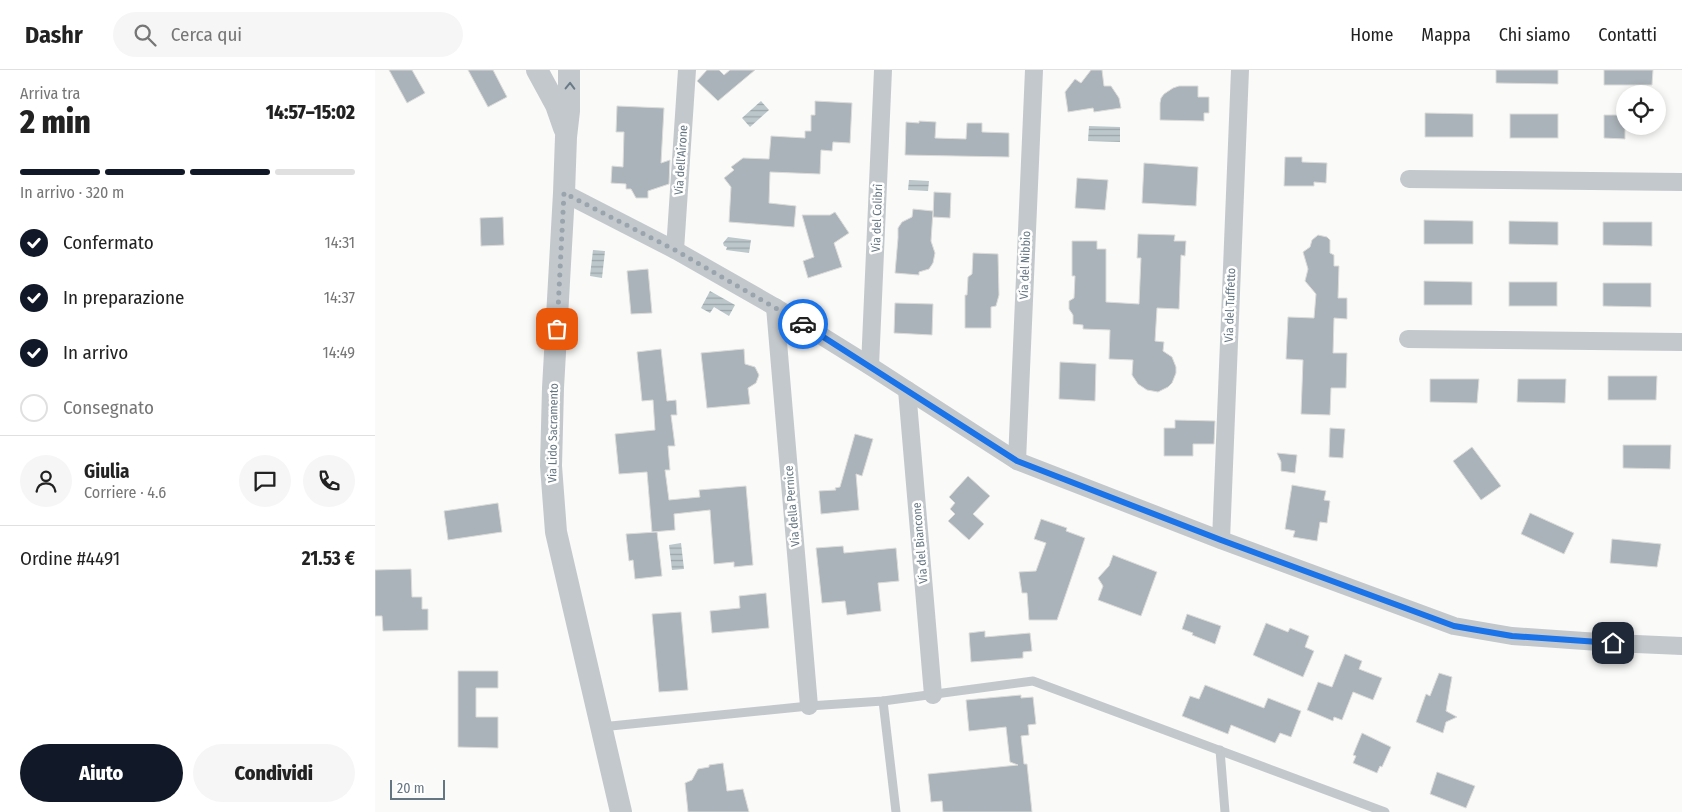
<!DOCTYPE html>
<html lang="it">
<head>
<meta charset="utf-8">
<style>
  body { margin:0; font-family:"Fira Sans Condensed",sans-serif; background:#f6f6f6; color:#222; height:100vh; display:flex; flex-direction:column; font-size:19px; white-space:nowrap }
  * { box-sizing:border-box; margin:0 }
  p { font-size:16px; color:#767676 }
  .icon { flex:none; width:28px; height:28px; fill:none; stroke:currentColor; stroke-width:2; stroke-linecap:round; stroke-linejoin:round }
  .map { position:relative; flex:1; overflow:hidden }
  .side { display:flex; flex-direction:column; background:#fff; width:375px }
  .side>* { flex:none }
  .buttons { position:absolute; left:1241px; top:15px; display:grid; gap:10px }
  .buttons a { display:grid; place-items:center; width:50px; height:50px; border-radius:50%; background:#fff; box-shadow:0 2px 8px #0003; font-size:25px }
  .scale { position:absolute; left:15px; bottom:12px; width:55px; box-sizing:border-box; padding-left:5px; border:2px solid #657683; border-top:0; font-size:14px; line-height:18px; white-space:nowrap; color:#657683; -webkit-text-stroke:4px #fff; paint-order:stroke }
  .pin { position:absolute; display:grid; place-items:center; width:42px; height:42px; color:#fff; margin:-21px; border-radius:10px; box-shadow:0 2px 8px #0006 }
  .courier { position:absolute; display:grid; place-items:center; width:50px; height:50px; margin:-25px; border:4px solid #1a73e8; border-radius:50%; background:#fff; color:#222; box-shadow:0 1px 6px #0007 }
  .head em { font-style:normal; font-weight:800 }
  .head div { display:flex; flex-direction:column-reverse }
  .head { display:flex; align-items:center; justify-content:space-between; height:85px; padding:0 20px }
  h1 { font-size:32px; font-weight:800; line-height:38px }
  .bar { display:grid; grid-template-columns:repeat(4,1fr); gap:8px 5px; align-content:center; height:60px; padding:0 20px }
  .bar i { height:6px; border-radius:4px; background:#e0e0e0 }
  .bar .current { background:#111827 }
  .bar p { grid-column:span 4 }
  .line { display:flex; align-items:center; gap:12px; padding:0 20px; border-top:1px solid #e0e0e0 }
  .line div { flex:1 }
  .round { display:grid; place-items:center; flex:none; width:52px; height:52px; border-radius:26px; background:#f6f6f6 }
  ol { padding:0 20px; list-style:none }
  li { display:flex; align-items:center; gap:15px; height:55px }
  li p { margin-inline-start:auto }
  li .icon { padding:5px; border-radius:50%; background:#111827; color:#fff; stroke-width:4 }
  li:last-child { color:#767676 }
  li i { width:28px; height:28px; border:2px solid #e0e0e0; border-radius:50% }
  .cta { display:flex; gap:10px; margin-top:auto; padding:10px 20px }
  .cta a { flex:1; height:58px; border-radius:30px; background:#111827; color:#fff; font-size:20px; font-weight:800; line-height:58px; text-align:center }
  .cta a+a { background:#f6f6f6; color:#222 }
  header { display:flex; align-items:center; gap:30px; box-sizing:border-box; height:70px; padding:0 25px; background:#fff; border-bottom:1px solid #e0e0e0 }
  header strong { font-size:24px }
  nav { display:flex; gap:28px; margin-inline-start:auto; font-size:18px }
  .search { width:350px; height:45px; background:#f6f6f6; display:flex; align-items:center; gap:12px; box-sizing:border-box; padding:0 18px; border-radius:28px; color:#767676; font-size:19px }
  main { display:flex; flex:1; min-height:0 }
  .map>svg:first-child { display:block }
  .water { fill:url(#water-rules) }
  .building { fill:#aab3b9; stroke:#dcdcda }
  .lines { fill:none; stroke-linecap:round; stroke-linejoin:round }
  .service { stroke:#c3c8cc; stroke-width:9 }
  .minor { stroke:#c3c8cc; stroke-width:18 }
  .tertiary { stroke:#c3c8cc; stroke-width:22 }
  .oneway { stroke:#6a7a87 }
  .done { stroke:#99a4ac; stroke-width:5; stroke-dasharray:0 9 }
  .route { stroke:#1a73e8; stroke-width:6 }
  .labels { text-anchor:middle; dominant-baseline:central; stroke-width:5; stroke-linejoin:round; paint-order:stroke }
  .street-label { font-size:12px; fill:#657683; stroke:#fff }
</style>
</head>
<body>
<header>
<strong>Dashr</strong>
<div class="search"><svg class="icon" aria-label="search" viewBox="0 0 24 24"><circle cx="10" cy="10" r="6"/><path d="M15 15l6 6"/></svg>Cerca qui</div>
<nav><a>Home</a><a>Mappa</a><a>Chi siamo</a><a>Contatti</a></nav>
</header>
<main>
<section class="side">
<div class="head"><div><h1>2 min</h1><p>Arriva tra</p></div><em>14:57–15:02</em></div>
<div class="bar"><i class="current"></i><i class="current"></i><i class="current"></i><i></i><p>In arrivo · 320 m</p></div>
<ol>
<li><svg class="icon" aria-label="check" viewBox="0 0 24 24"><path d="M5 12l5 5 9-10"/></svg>Confermato<p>14:31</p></li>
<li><svg class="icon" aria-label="check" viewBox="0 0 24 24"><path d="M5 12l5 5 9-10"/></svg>In preparazione<p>14:37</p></li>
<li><svg class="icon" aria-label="check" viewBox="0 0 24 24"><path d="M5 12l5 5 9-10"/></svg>In arrivo<p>14:49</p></li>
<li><i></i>Consegnato</li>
</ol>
<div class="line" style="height:90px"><a class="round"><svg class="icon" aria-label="person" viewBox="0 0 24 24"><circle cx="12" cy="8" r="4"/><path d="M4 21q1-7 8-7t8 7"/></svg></a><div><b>Giulia</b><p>Corriere · 4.6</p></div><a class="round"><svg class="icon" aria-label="chat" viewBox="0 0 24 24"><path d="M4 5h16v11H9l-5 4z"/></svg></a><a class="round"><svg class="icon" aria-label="phone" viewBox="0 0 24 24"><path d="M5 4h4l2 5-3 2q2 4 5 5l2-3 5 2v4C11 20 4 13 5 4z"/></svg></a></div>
<div class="line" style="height:65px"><div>Ordine #4491</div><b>21.53 €</b></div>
<div class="cta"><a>Aiuto</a><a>Condividi</a></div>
</section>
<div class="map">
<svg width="1307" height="742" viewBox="0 0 1307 742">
  <defs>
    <pattern id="water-rules" width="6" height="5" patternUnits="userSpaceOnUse" patternTransform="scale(1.25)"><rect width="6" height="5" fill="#bbc7cb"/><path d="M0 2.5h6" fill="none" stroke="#9ca6aa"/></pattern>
  </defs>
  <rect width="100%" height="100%" fill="#fafaf8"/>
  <!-- water -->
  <g class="water">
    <polygon points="386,31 394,40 375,57 367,48"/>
    <polygon points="714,56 745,57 745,72 713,71"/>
    <polygon points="534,110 554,111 553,121 533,120"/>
    <polygon points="353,167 376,170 374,183 351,180 352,177 349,176 348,173"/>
    <polygon points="218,180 230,181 227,208 215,206"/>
    <polygon points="335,221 360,235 354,246 339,237 335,243 326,238"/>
    <polygon points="306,473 309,499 297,500 294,475"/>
  </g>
  <!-- building -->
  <g class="building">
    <polygon points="14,0 37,0 50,23 32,33"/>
    <polygon points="93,0 118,0 132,27 113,37"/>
    <polygon points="332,0 344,0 349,5 355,0 380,0 343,31 322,11"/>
    <polygon points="716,0 727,0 729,16 736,16 744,28 746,38 719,42 718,38 693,42 690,22 700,9 706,13"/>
    <polygon points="1121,0 1183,0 1183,14 1121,13"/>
    <polygon points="1229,0 1278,0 1277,15 1229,15"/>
    <polygon points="804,16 823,16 823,27 834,27 834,43 829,43 829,51 785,50 785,33 786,28 789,24 798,18"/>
    <polygon points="440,31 477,33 475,73 458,72 457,81 446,80 445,104 395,102 394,133 421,136 419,157 354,152 356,117 349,108 359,100 356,97 368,88 394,89 396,66 430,68 430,61 436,61 436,45 440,45"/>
    <polygon points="242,36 289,38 286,93 295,90 294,114 273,121 273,128 261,128 256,119 251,119 251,114 236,113 237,96 248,97 249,62 241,62"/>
    <polygon points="1050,43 1098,44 1098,67 1050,67"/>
    <rect x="1135" y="44" width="48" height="24"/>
    <polygon points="1229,45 1250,45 1250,69 1229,68"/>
    <polygon points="544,51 561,52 560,68 591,69 592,53 607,53 607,62 634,63 634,87 530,85 531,52 544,53"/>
    <polygon points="910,87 927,87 927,92 952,93 951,113 939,112 939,116 909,116"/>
    <polygon points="769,93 823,97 821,136 767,133"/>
    <polygon points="702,108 733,110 730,140 700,138"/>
    <polygon points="559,122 576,123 575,148 558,147"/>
    <polygon points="538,139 558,141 556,171 560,183 558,193 554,199 544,202 544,205 520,203 523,168 523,158 527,152 537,147"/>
    <polygon points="460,142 474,163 459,173 467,197 433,208 428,191 439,187 427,145 455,145"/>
    <polygon points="128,147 129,175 106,176 105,148"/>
    <polygon points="1049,150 1098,151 1098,174 1049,174"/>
    <polygon points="1134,151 1183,152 1183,175 1134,174"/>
    <polygon points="1228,152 1277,152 1277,176 1228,175"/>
    <polygon points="763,164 800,165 799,171 811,171 810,186 806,185 804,239 782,238 780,271 789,272 788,281 797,287 801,297 801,303 797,313 793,317 783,322 772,320 763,314 757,305 758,290 734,289 735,260 708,259 708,255 698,254 698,245 694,239 694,231 699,228 700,206 697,206 697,171 722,171 722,179 731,179 731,232 764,234 766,188 762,188"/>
    <polygon points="943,165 952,167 955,170 955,183 959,185 959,196 964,196 963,228 972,228 972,249 959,248 958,283 972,283 971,318 956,318 955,345 926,344 928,290 911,289 913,247 939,248 941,224 930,211 933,199 928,182 935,177 937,170"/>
    <polygon points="598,183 623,184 624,225 621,236 616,237 616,258 590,258 590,225 592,225 593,207 597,204"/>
    <polygon points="273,199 277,243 256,244 252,201"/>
    <polygon points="1049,211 1097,212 1097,235 1049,235"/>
    <rect x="1134" y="212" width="48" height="24"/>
    <polygon points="1228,213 1276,213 1276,237 1228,236"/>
    <polygon points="520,233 558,234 557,265 519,263"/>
    <polygon points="286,279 292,331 301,330 302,345 296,345 300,376 293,376 295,400 290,400 294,430 325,427 324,420 371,416 378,495 359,497 359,492 339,494 335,440 299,444 300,460 277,462 272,402 244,404 240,364 280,360 278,330 267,331 262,282"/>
    <polygon points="369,279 370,294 380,297 384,305 381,313 373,318 375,334 332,338 326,283"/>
    <polygon points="685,292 721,294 720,331 684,329"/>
    <polygon points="1233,306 1282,306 1281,330 1233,330"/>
    <polygon points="1055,309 1104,309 1102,333 1055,332"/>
    <polygon points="1143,309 1191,309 1190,333 1142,332"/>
    <polygon points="800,350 840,351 839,374 818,374 818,386 789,386 789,358 800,358"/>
    <polygon points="955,358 970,359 968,388 954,387"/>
    <polygon points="480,364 498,369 487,406 481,404 484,440 446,444 444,421 461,420 460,418 465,417"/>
    <polygon points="1248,375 1296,375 1295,399 1248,398"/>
    <polygon points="1097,377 1126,416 1106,430 1078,391"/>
    <polygon points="902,383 922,385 920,403 906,401 906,392"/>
    <polygon points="593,406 615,426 598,444 609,454 594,470 573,451 580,444 575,439 580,433 574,427"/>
    <polygon points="917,415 951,421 949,430 955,431 952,453 945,452 942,471 918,467 920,461 910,459"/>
    <polygon points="123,433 127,462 73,470 69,441"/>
    <polygon points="1155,443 1199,463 1189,484 1146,464"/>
    <polygon points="666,449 692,458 691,461 710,468 682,550 654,550 652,523 647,523 644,502 661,501 671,473 659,469"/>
    <polygon points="282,462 287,506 260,509 258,490 254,491 251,464"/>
    <polygon points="1237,469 1286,474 1282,497 1235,493"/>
    <polygon points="468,476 469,483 521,478 524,511 503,513 506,541 472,545 470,531 447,533 441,478"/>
    <polygon points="738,485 782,502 766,546 723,530 728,516 723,508 734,496"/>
    <polygon points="36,499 37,527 47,527 47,539 53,539 53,560 8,561 7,546 0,546 0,500"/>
    <polygon points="391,523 394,558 337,563 335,541 365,538 364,526"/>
    <polygon points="306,542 313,620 284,622 277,544"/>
    <polygon points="812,544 846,556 840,574 817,565 818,563 807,559"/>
    <polygon points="891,553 913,562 915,558 934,566 930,577 939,581 928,607 878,585"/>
    <polygon points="610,561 610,567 655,563 657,581 648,582 648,588 596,592 594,563"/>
    <polygon points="970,584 987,591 984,599 1007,608 998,630 978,622 967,650 959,647 958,651 932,640 943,612 957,617"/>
    <polygon points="83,601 123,601 123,618 101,618 101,647 123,647 123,678 83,677"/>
    <polygon points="1064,603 1077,607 1071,641 1082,647 1071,652 1068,663 1041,652 1051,624 1055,626"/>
    <polygon points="830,615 889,638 893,628 926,641 916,667 905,663 900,673 856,655 853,664 807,646 815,626 824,629"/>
    <polygon points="646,625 646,628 658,627 661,654 653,655 654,665 646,666 649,694 652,694 657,742 568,742 567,731 556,732 553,704 643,695 635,692 631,657 594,661 591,630"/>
    <polygon points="987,663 1016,677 1007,697 1005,696 1002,703 978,693 981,686 978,685"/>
    <polygon points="348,693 352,721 368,719 374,742 313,742 310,713 317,710 323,699 334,697 334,695"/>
    <polygon points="1062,702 1100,716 1091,738 1055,724"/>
  </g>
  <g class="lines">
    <!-- service -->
    <g class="service">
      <polyline points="508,631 521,742"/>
      <polyline points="226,657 434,636 508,631 658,611 1010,742"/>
      <polyline points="845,680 850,742"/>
    </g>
    <!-- minor -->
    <g class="minor">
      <polyline points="1034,109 1307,112"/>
      <polyline points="189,123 300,180 400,237 495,296 642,391 846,470 1079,556 1137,566 1238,573 1307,576"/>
      <polyline points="300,180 312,0"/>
      <polyline points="400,237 434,636"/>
      <polyline points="1033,269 1307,272"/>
      <polyline points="495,296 508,0"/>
      <polyline points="532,320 558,625"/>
      <polyline points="642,391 659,0"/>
      <polyline points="846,470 865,0"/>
    </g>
    <!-- tertiary -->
    <g class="tertiary">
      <polyline points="162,0 181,35 189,58"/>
      <polyline points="194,0 194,41 191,67 189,123 178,318 176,396 181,462 246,742"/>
    </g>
  </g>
  <!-- one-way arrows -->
  <defs><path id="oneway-chevron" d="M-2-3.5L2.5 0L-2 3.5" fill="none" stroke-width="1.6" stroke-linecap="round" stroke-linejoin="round" transform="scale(1.25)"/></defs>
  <use class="oneway" href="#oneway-chevron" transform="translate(195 16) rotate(-89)"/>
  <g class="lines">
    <!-- done -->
    <polyline class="done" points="182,259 189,123 300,180 428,254"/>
    <!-- route -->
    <polyline class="route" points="428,254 642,391 846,470 1079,556 1137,566 1238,573"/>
  </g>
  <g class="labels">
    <!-- street labels -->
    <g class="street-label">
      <text transform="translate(306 90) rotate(-86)">Via dell'Airone</text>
      <text transform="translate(502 148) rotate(-88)">Via del Colibrì</text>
      <text transform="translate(650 195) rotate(-88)">Via del Nibbio</text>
      <text transform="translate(855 235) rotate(-88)">Via del Tuffetto</text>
      <text transform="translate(178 363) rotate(-89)">Via Lido Sacramento</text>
      <text transform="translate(417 436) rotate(-95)">Via della Pernice</text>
      <text transform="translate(545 473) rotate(-95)">Via del Biancone</text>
    </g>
  </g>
</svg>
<div class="buttons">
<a><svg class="icon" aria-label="locate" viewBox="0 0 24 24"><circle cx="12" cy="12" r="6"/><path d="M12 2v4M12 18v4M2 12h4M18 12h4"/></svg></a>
</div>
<div class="scale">20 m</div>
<div class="pin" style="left:182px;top:259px;background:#ea580c"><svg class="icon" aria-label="bag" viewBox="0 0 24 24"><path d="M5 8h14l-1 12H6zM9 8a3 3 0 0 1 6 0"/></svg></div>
<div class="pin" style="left:1238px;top:573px;background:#1f2937"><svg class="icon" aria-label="home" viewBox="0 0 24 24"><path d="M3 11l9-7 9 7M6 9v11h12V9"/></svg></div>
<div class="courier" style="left:428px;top:254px"><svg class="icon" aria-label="car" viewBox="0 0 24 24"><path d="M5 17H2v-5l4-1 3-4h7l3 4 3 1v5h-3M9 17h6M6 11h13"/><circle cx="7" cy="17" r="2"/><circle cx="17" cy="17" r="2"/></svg></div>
</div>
</main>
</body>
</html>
